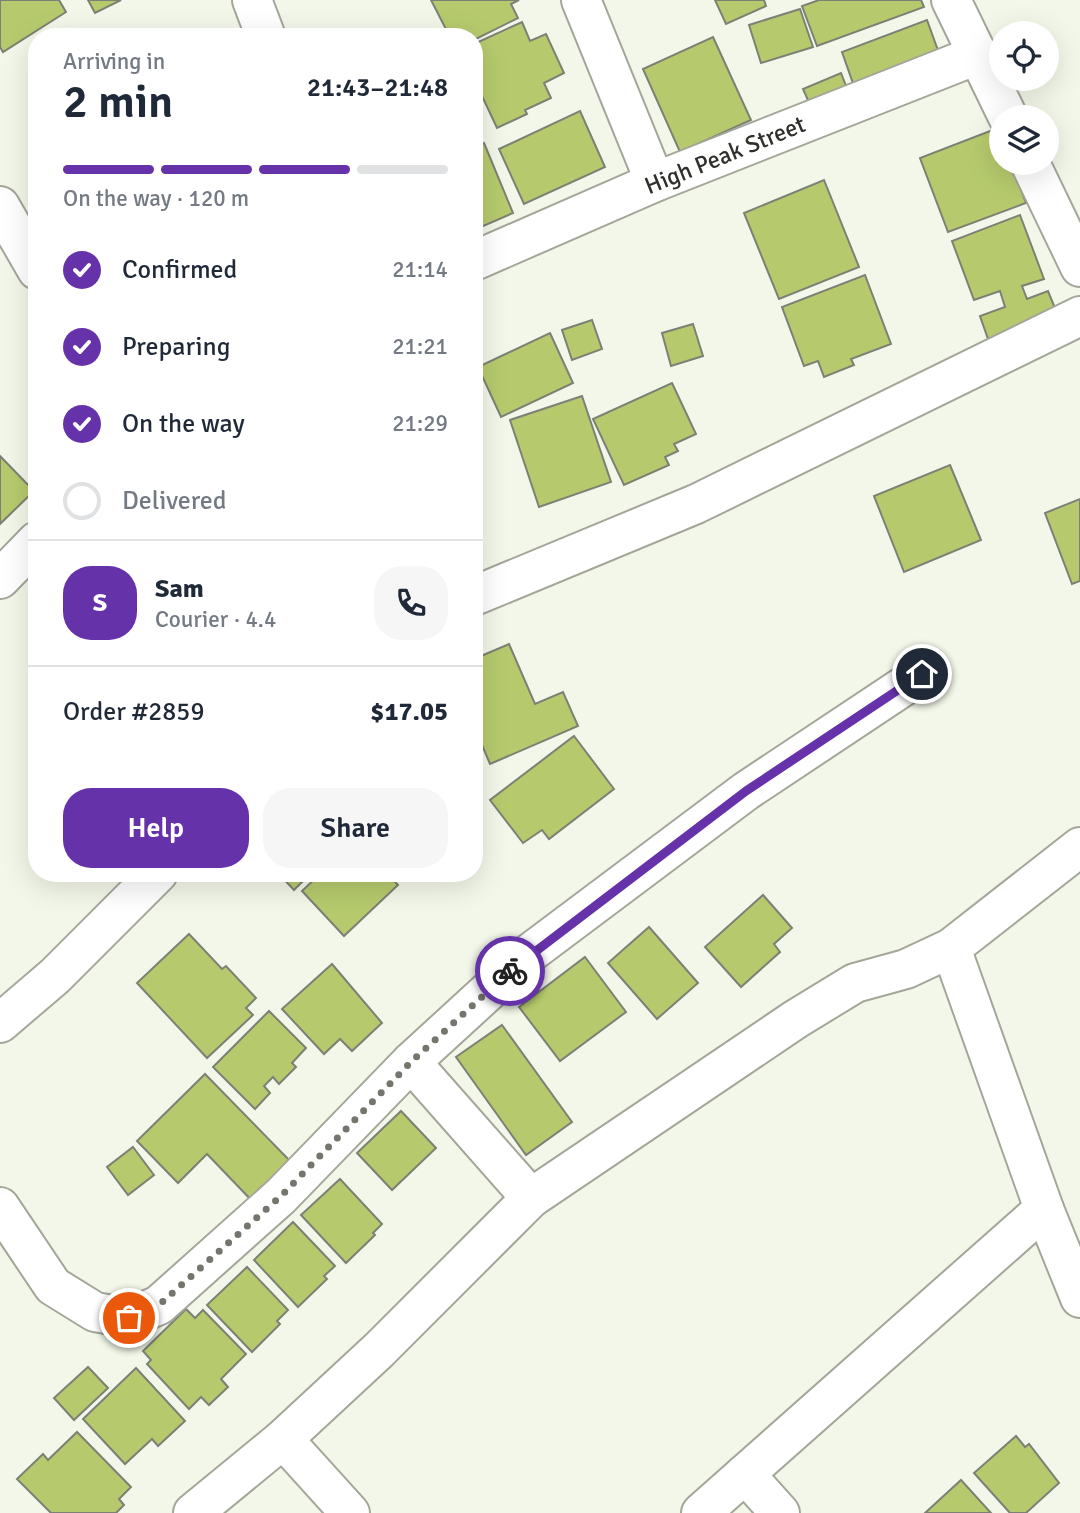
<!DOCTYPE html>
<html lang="en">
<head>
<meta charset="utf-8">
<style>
  body { margin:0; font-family:Signika,sans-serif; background:#f6f6f7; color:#1f2937; height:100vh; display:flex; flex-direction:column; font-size:26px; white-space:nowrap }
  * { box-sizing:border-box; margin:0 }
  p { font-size:23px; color:#747a83 }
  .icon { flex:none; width:38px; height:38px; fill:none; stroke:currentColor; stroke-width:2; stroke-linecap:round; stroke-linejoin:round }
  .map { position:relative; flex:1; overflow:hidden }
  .details { position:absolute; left:28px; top:28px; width:455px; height:854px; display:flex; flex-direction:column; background:#fff; border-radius:28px; box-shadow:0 7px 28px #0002 }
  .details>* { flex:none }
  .fabs { position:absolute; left:989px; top:21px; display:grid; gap:14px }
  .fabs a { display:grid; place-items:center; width:70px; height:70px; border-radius:50%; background:#fff; box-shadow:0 7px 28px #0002; font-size:35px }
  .pin { position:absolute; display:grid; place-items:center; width:60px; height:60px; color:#fff; margin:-30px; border:4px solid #fff; border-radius:50%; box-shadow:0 2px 7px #0007 }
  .courier { position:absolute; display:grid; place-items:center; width:70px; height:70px; margin:-35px; border:5px solid #6632aa; border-radius:50%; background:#fff; color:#222; box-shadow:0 2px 9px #0007 }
  .overview em { font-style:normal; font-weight:600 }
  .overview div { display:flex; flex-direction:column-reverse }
  .overview { display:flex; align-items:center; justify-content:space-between; height:119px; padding:0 35px }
  h1 { font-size:46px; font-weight:600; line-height:52px }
  .bar { display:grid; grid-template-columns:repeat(4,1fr); gap:10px 7px; align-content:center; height:84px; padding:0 35px }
  .bar i { height:9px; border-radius:5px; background:#e0e1e3 }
  .bar .active { background:#6632aa }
  .bar p { grid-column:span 4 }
  .line { display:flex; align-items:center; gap:18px; padding:0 35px; border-top:2px solid #e0e1e3 }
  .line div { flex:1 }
  .round { display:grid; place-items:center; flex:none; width:74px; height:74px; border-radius:28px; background:#f6f6f7 }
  ol { padding:0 35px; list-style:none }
  li { display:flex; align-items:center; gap:21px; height:77px }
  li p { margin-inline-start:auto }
  li .icon { padding:7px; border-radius:50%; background:#6632aa; color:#fff; stroke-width:4 }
  li:last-child { color:#747a83 }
  li i { width:38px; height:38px; border:4px solid #e0e1e3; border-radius:50% }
  .cta { display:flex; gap:14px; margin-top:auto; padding:14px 35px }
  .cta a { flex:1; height:80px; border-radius:28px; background:#6632aa; color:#fff; font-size:28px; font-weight:600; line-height:80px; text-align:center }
  .cta a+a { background:#f6f6f7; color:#1f2937 }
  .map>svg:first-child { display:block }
  .building { fill:#b6ca6d; stroke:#7d8074; stroke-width:2 }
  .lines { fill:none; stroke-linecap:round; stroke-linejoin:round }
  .minor-casing { stroke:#a3a699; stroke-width:42 }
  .minor { stroke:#fff; stroke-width:38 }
  .done { stroke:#73766d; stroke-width:7; stroke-dasharray:0 12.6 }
  .route { stroke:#6632aa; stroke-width:9 }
  .labels { text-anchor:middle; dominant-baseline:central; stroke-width:5; stroke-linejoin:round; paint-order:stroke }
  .street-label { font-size:24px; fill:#2e302a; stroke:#fff }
</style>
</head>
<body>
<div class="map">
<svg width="1080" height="1513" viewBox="0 0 1080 1513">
  <rect width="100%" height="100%" fill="#f3f7e9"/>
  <!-- building -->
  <g class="building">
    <polygon points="0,0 59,0 66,12 3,52 0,47"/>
    <polygon points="88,0 121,0 95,13"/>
    <polygon points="431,0 519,0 511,4 518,18 474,40 474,37 450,37"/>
    <polygon points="715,0 764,0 766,6 726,24"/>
    <polygon points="819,0 921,0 924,7 817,46 802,6"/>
    <polygon points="800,9 813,47 761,63 749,25"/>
    <polygon points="927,20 940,56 855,89 842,52"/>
    <polygon points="522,22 530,41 546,34 564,73 544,83 551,98 525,110 527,114 497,128 474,79 474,44"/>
    <polygon points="713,37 751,120 680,152 643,69"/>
    <polygon points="841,73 848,91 811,107 803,89"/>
    <polygon points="580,111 605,167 524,204 499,149"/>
    <polygon points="998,128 1001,163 1011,163 1026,203 948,232 920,158"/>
    <polygon points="484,143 513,213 481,227 474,212 474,148"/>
    <polygon points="824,180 859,267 779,299 744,213"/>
    <polygon points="1020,215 1044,279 1022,286 1027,299 1048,291 1057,313 988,339 980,316 1005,307 1000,291 974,300 952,241"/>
    <polygon points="865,275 891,344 851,359 854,365 824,377 818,361 804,366 782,307"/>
    <polygon points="592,320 602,349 572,360 562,330"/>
    <polygon points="693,324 703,356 671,366 662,333"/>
    <polygon points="550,333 573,383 501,417 478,367"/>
    <polygon points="672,383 696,434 674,444 678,451 665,457 669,465 624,485 593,419"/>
    <polygon points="582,396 611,482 539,507 510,420"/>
    <polygon points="0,456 34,491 0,524"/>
    <polygon points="950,465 981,540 904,572 874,496"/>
    <polygon points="1080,499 1080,581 1072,584 1045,513"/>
    <polygon points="509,644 535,704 563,692 578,726 490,764 474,726 474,659"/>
    <polygon points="574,736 614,789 549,839 542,830 523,843 490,800"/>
    <polygon points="278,873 311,873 294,890"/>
    <polygon points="321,873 387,873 398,885 344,936 302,891"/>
    <polygon points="763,895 792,928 774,944 780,952 741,987 705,947"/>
    <polygon points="649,927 698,983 657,1019 608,963"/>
    <polygon points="189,934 222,969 226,966 256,998 246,1008 253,1015 207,1058 137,983"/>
    <polygon points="585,957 626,1012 560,1061 519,1007"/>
    <polygon points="332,964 382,1023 352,1051 340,1039 324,1054 282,1009"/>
    <polygon points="269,1011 306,1048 292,1063 296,1067 279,1084 273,1077 264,1086 270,1093 255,1109 213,1067"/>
    <polygon points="502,1025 572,1122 526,1155 456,1057"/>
    <polygon points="205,1074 294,1165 255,1204 207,1154 178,1183 137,1141"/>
    <polygon points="401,1111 436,1148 392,1190 357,1153"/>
    <polygon points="133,1147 154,1175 128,1195 107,1167"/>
    <polygon points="340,1179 382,1224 373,1233 375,1235 346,1263 301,1215"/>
    <polygon points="293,1222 335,1266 324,1276 327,1279 298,1307 254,1260"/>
    <polygon points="247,1267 288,1310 277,1321 280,1324 252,1352 207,1305"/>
    <polygon points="186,1309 195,1318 203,1310 246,1354 221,1379 228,1387 209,1405 201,1397 189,1409 147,1364 151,1360 143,1351"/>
    <polygon points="88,1367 108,1388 74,1420 54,1398"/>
    <polygon points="136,1368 185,1421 158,1446 152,1439 125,1464 83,1419"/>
    <polygon points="77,1432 131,1487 119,1499 124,1505 116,1513 51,1513 17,1479 43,1454 48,1460"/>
    <polygon points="1016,1436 1025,1447 1029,1444 1059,1483 1026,1513 1010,1513 974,1473"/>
    <polygon points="961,1480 991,1513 925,1513"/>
  </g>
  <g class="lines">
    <!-- minor casing -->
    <g class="minor-casing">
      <g id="minor">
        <polyline points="252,0 266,37"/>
        <polyline points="581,0 655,182"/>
        <polyline points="951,0 1008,117"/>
        <polyline points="1030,163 1080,267"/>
        <polyline points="0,206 37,270"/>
        <polyline points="474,261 655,182 977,55"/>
        <polyline points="0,579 37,541"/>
        <polyline points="474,596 696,504 1080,316"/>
        <polyline points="0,1023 55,976 158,873"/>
        <polyline points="411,1062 531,1198"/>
        <polyline points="0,1207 53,1286 95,1312 129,1318 159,1305 281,1196 411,1062 530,953 746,791 922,674"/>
        <polyline points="1044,1209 1080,1298"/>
        <polyline points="283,1439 350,1513"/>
        <polyline points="745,1474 780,1513"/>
        <polyline points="193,1513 283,1439 379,1350 531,1198 796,1019 855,983 906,969 951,948"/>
        <polyline points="701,1513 1044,1209 951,948 1080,847"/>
      </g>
    </g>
    <!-- minor -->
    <use href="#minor" class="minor"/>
  </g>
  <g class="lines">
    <!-- done -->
    <polyline class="done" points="129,1318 159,1305 281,1196 411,1062 510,971"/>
    <!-- route -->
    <polyline class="route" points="510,971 746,791 922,674"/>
  </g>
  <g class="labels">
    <!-- street labels -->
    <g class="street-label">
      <text transform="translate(725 155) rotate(-22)">High Peak Street</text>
    </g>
  </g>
</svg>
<div class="fabs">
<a><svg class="icon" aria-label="locate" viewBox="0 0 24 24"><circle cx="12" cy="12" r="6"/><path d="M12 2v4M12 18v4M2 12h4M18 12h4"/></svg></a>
<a><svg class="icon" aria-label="layers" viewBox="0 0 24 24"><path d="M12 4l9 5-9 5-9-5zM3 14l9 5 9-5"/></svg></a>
</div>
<div class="pin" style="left:129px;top:1318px;background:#ea580c"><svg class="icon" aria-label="bag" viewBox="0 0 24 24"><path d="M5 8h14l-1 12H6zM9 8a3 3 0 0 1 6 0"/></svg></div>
<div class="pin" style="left:922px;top:674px;background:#1f2937"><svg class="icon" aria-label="home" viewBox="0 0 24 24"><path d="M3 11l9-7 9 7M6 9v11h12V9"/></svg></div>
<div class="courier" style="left:510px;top:971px"><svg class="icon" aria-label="bike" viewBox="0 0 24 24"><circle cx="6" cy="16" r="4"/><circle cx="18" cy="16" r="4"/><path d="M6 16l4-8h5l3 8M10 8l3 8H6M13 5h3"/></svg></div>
<section class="details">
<div class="overview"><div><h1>2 min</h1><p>Arriving in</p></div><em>21:43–21:48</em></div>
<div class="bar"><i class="active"></i><i class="active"></i><i class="active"></i><i></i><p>On the way · 120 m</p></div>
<ol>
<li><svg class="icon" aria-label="check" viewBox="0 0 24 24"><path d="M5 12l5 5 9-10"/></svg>Confirmed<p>21:14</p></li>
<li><svg class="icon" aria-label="check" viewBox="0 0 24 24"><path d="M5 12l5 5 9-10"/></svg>Preparing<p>21:21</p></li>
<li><svg class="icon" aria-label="check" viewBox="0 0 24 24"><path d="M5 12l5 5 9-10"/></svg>On the way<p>21:29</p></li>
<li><i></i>Delivered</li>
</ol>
<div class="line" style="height:126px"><b class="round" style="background:#6632aa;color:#fff">S</b><div><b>Sam</b><p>Courier · 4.4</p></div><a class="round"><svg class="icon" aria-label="phone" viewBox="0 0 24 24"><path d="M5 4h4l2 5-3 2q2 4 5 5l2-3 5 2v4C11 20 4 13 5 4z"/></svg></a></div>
<div class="line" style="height:91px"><div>Order #2859</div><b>$17.05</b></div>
<div class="cta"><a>Help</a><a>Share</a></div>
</section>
</div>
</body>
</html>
